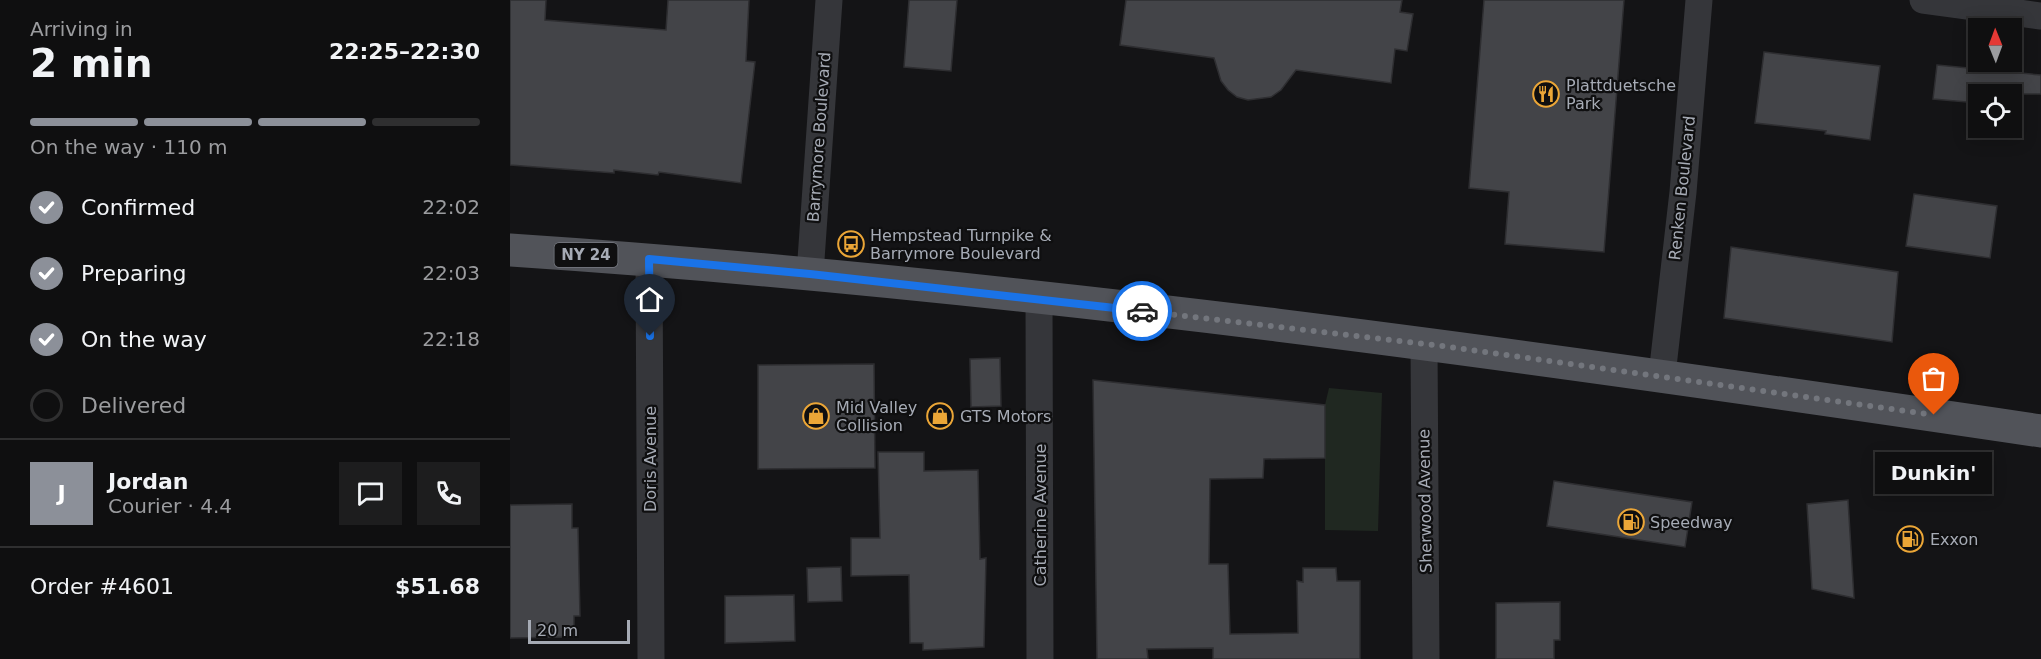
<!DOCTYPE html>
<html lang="en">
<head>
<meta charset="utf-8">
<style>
  body { margin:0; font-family:"DejaVu Sans",sans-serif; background:#1d1d1e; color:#f1f3f6; height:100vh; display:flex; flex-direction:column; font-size:22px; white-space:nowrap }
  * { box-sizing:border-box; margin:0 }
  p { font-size:20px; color:#9b9c9f }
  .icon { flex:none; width:33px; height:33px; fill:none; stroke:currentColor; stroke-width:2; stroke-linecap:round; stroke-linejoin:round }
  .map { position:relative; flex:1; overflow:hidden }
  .details { display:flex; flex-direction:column; background:#0f0f10; width:510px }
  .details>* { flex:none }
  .needle { width:39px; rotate:359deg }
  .buttons { position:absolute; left:1458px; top:18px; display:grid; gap:12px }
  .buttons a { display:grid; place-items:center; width:54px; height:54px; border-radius:0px; background:#0f0f10; box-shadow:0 3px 15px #0003,0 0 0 2px #2f2f30; font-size:30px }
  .scale { position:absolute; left:18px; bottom:15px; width:102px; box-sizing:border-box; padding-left:6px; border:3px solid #a6abb5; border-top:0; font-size:16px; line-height:21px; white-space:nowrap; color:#a6abb5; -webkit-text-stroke:4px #0f0f10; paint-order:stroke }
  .pin { position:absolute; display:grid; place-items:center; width:51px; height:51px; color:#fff; margin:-62px -26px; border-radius:50% 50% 50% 0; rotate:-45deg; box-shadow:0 0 6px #0007 }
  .pin .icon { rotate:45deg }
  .courier { position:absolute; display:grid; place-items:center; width:60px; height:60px; margin:-30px; border:4px solid #1a73e8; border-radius:50%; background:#fff; color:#222; box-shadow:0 2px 8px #0007 }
  .bubble { position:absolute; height:42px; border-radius:0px; background:#0f0f10; box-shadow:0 3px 15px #0003,0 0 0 2px #2f2f30; font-size:20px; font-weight:600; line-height:42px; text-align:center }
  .head em { font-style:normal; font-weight:600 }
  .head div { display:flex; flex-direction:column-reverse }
  .head { display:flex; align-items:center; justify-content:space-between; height:102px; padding:0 30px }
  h1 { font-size:39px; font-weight:600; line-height:45px }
  .bar { display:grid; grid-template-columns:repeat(4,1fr); gap:9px 6px; align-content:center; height:72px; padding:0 30px }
  .bar i { height:8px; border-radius:4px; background:#2f2f30 }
  .bar .selected { background:#8c9099 }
  .bar p { grid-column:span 4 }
  .line { display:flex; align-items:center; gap:15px; padding:0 30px; border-top:2px solid #2f2f30 }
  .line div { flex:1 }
  .round { display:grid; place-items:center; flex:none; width:63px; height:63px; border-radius:0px; background:#1d1d1e }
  ol { padding:0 30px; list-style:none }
  li { display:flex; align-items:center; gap:18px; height:66px }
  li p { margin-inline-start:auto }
  li .icon { padding:6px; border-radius:50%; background:#8c9099; color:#fff; stroke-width:4 }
  li:last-child { color:#9b9c9f }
  li i { width:33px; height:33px; border:3px solid #2f2f30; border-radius:50% }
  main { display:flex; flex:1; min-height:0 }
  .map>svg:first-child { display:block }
  .green { fill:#202821 }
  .building { fill:#434448; stroke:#2e2e31; stroke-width:1.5 }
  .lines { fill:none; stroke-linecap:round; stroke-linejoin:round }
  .street { stroke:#35363a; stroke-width:27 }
  .primary { stroke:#515359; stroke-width:33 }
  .done { stroke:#73767d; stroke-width:6; stroke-dasharray:0 10.8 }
  .route { stroke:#1a73e8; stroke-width:8 }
  .labels { text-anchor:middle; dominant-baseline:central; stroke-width:4.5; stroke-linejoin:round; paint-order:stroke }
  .shield { fill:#0f0f10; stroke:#797c84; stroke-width:1.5 }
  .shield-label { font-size:15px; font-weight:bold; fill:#a6abb5 }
  .poi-label { font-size:16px; fill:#a6abb5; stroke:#0f0f10; text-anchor:start }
  .street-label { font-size:16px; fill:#a6abb5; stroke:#0f0f10 }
</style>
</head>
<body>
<main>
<section class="details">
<div class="head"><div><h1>2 min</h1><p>Arriving in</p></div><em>22:25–22:30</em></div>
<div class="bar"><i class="selected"></i><i class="selected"></i><i class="selected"></i><i></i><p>On the way · 110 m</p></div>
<ol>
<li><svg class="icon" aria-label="check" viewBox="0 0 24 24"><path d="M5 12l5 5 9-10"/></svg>Confirmed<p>22:02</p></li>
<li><svg class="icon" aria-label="check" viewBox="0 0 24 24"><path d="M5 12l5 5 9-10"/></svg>Preparing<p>22:03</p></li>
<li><svg class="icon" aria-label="check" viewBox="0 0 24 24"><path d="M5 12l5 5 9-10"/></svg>On the way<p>22:18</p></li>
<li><i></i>Delivered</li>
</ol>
<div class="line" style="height:108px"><b class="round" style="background:#8c9099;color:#fff">J</b><div><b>Jordan</b><p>Courier · 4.4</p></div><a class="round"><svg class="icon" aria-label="chat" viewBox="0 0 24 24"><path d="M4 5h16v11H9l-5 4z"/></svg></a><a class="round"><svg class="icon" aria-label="phone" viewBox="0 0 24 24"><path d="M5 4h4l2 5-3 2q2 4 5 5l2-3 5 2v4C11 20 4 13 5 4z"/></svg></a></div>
<div class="line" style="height:78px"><div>Order #4601</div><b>$51.68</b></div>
</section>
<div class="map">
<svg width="1531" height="659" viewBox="0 0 1531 659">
  <rect width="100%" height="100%" fill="#141416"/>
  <!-- green -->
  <polygon class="green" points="819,388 872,393 868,531 815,530 815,405"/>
  <!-- building -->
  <g class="building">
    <polygon points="0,0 36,0 35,20 156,30 158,0 239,0 236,61 245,62 231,183 149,172 148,175 104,170 104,173 0,165"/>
    <polygon points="399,0 447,0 441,71 394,67"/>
    <polygon points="616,0 892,0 890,12 903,14 897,51 885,49 881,83 786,70 771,90 761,97 738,100 727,97 718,90 711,81 704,58 610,45"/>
    <polygon points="974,0 1114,0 1094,252 995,244 999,192 959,188"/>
    <polygon points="1254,52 1370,66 1360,140 1315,134 1316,131 1245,123"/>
    <polygon points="1427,65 1531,75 1531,94 1468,94 1468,103 1423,99"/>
    <polygon points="1404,194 1487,206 1480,258 1396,246"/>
    <polygon points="1221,247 1388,272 1382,342 1214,318"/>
    <polygon points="490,358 491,406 461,407 460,359"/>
    <polygon points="364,364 365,468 248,469 248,365"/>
    <polygon points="583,380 815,405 815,458 754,459 753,478 700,479 699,564 718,564 720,634 788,633 787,581 793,582 793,568 826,568 827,581 850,581 850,659 703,659 703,648 637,649 638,659 587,659"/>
    <polygon points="368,452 414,452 414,471 468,470 470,559 476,558 474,647 413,650 413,643 400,643 399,575 341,576 341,538 370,538"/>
    <polygon points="1044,481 1182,502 1175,547 1037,526"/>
    <polygon points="1338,500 1344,598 1302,589 1297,504"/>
    <polygon points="62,504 62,528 68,528 70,616 64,616 64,637 0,638 0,505"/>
    <polygon points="331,567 332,601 298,602 297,568"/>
    <polygon points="284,595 285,641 215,643 215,596"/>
    <polygon points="1050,602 1050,640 1044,640 1044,659 986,659 986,603"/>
  </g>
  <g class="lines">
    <!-- street -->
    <g class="street">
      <polyline points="1413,0 1531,16"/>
      <polyline points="139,259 141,659"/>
      <polyline points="300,274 319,0"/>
      <polyline points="529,299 530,659"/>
      <polyline points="914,344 916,659"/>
      <polyline points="1152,375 1173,192 1189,0"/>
    </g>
    <!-- primary -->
    <path class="primary" d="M 0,250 C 513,284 1023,356 1531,431"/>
  </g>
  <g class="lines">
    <!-- done -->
    <polyline class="done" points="632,311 932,346 1424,415"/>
    <!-- route -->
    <polyline class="route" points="140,336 139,259 300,274 632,311"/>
  </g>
  <!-- icons -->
  <defs>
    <g id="restaurant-ring" transform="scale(1.35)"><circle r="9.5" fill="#0f0f10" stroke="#eba637" stroke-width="1.5"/><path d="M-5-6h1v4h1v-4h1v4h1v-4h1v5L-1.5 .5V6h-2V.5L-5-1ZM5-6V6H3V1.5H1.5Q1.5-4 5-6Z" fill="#eba637"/></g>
    <g id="bus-ring" transform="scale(1.35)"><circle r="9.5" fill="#0f0f10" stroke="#eba637" stroke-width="1.5"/><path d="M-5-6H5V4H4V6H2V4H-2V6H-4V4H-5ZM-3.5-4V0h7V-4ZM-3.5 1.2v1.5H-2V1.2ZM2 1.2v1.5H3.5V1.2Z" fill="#eba637"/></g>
    <g id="shop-ring" transform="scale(1.35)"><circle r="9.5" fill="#0f0f10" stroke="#eba637" stroke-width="1.5"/><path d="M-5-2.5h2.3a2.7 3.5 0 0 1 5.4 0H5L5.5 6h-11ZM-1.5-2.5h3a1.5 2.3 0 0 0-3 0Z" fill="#eba637"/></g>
    <g id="fuel-ring" transform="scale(1.35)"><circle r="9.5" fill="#0f0f10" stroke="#eba637" stroke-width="1.5"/><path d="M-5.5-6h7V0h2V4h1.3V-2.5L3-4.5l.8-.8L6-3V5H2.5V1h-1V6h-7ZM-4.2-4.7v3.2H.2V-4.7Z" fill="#eba637"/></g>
  </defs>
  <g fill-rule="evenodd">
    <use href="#restaurant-ring" x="1036" y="94"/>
    <use href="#bus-ring" x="341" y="244"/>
    <use href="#shop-ring" x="306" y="416"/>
    <use href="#shop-ring" x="430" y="416"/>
    <use href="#fuel-ring" x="1121" y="522"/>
    <use href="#fuel-ring" x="1400" y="539"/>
  </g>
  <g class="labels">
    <!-- shield labels -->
    <rect class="shield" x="44.5" y="243" width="63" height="24" rx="4.5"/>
    <g class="shield-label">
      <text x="76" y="255">NY 24</text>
    </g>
    <!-- poi labels -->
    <g class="poi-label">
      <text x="1056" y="85">Plattduetsche<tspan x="1056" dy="18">Park</tspan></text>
      <text x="360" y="235">Hempstead Turnpike &amp;<tspan x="360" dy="18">Barrymore Boulevard</tspan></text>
      <text x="326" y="407">Mid Valley<tspan x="326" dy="18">Collision</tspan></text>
      <text x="450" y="416">GTS Motors</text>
      <text x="1140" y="522">Speedway</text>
      <text x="1420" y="539">Exxon</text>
    </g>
    <!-- street labels -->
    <g class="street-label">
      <text transform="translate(309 137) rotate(-86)">Barrymore Boulevard</text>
      <text transform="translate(1172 188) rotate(-84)">Renken Boulevard</text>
      <text transform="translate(140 459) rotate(-90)">Doris Avenue</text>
      <text transform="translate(915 501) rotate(-91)">Sherwood Avenue</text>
      <text transform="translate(530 515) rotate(-90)">Catherine Avenue</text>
    </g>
  </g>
</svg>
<div class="buttons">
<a><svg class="needle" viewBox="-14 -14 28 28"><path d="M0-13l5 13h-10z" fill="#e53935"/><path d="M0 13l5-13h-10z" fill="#9b9c9f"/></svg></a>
<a><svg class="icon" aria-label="locate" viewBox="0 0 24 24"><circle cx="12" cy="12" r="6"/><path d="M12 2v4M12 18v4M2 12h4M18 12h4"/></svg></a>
</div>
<div class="scale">20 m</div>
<div class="pin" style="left:1424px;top:415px;background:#ea580c"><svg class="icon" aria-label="bag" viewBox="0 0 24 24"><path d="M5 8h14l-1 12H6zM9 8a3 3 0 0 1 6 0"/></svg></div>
<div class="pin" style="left:140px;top:336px;background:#1f2937"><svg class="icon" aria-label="home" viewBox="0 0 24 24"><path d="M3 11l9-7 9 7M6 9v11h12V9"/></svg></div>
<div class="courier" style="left:632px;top:311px"><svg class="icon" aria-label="car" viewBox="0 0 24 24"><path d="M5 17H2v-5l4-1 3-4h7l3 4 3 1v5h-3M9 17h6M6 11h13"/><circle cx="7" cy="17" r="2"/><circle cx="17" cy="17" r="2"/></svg></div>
<div class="bubble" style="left:1365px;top:452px;width:117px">Dunkin'</div>
</div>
</main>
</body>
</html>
